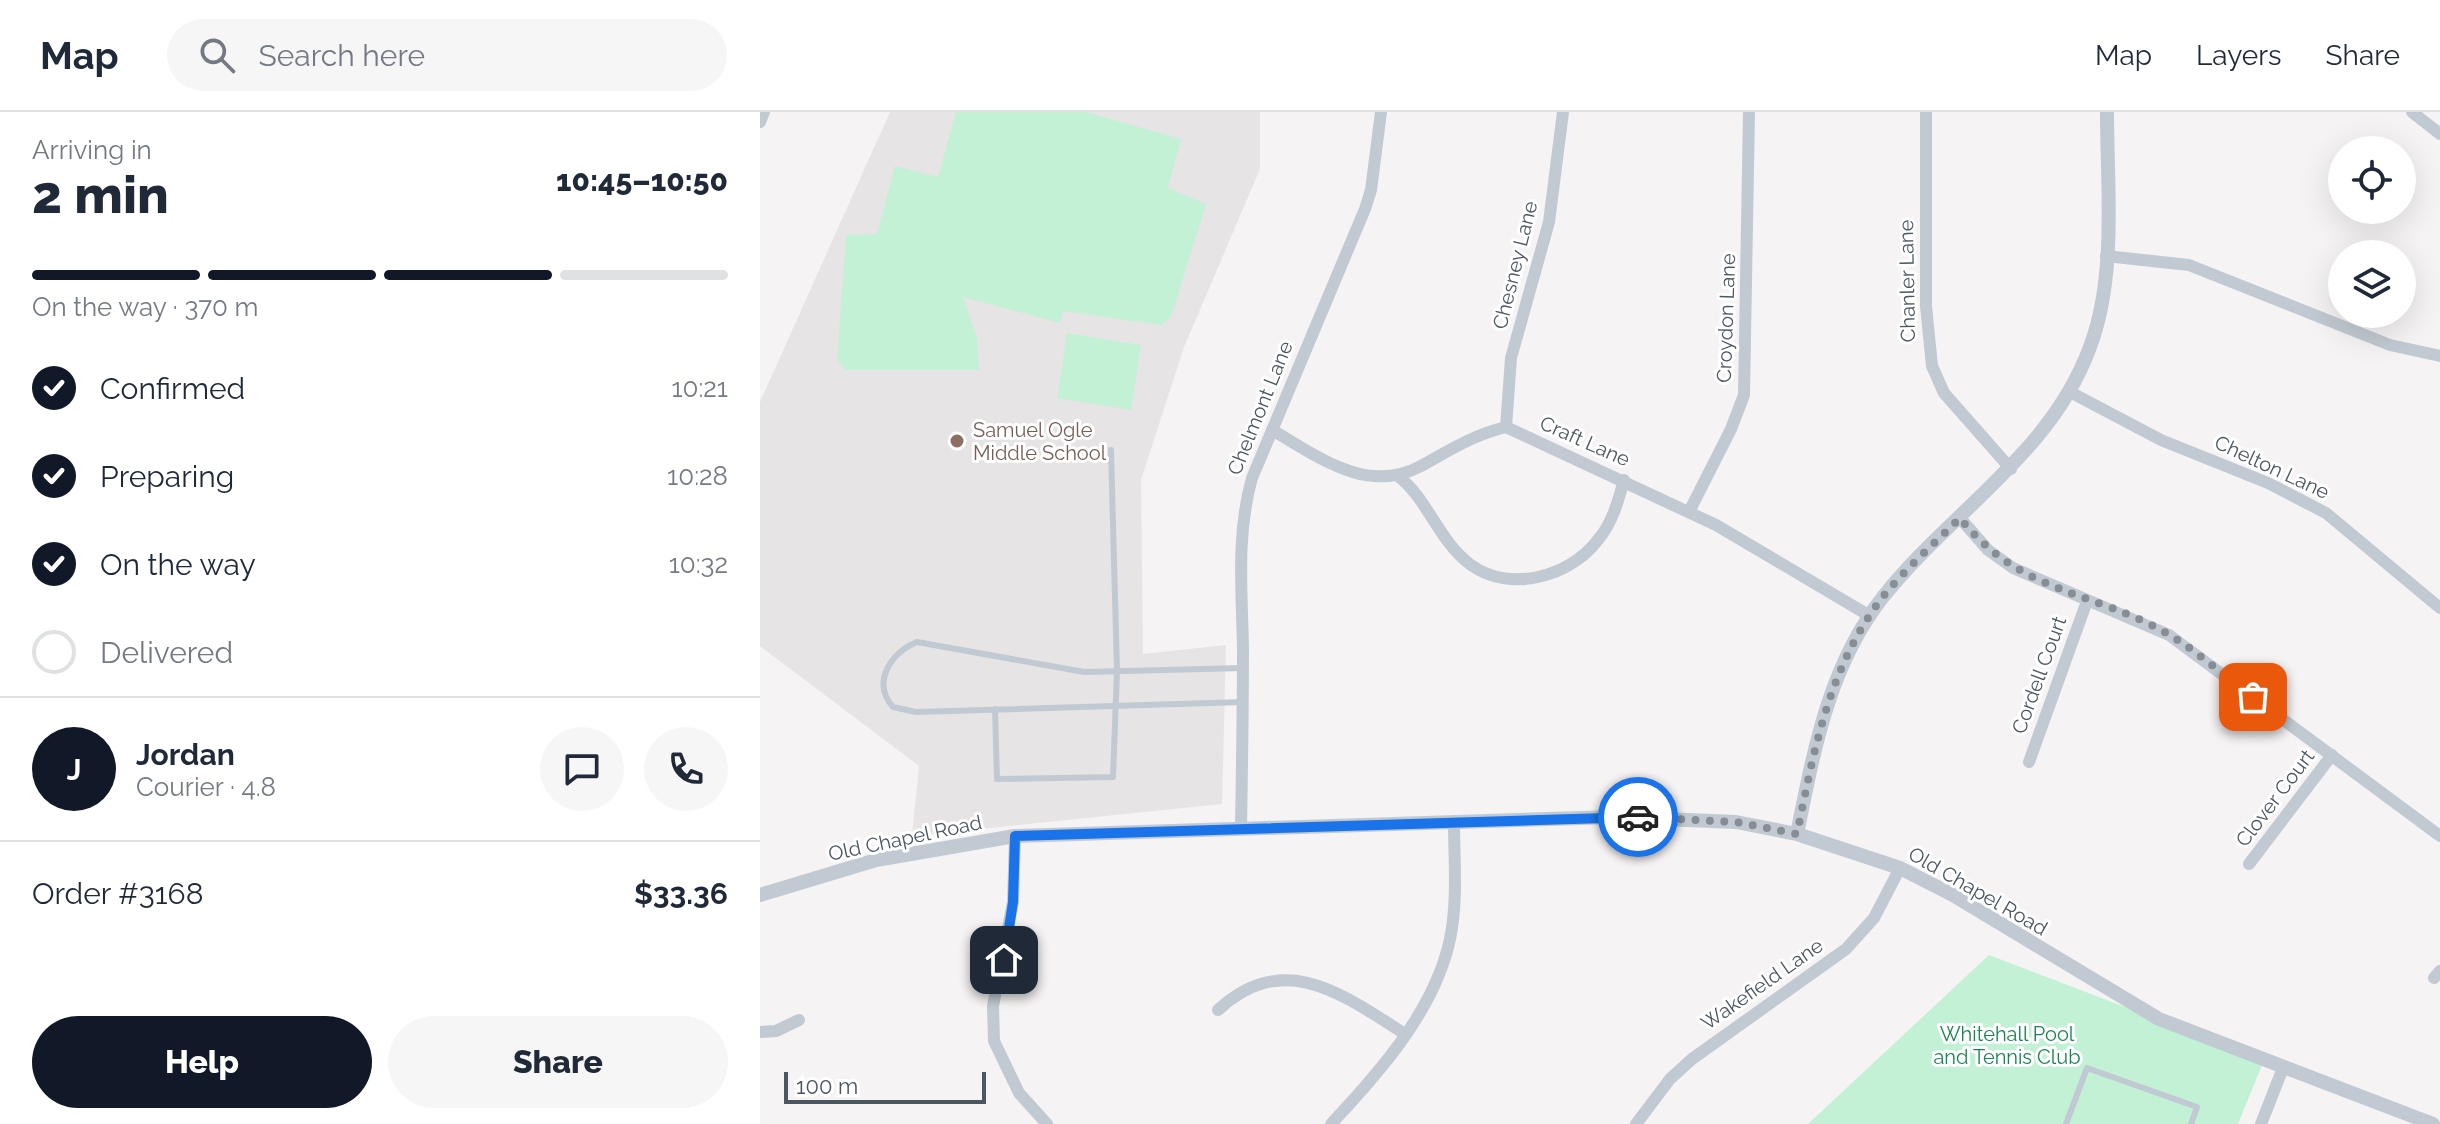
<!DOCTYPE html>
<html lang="en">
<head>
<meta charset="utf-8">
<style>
  body { margin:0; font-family:Raleway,sans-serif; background:#f6f6f7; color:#1f2937; height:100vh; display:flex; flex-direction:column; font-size:30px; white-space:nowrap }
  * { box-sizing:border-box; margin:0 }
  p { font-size:26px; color:#747a83 }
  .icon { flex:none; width:44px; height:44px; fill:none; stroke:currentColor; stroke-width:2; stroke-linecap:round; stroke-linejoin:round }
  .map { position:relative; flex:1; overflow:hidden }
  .panel { display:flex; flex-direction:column; background:#fff; width:760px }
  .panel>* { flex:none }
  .fabs { position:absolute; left:1568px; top:24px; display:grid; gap:16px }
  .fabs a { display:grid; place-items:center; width:88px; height:88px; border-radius:50%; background:#fff; box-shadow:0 8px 32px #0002; font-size:40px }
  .scale { position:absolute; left:24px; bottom:20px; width:202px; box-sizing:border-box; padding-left:8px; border:4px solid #4a5661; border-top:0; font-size:22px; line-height:28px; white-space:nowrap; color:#4a5661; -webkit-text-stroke:6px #fff; paint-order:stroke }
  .pin { position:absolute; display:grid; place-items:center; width:68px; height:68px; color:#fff; margin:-34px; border-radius:16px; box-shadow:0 4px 12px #0006 }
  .courier { position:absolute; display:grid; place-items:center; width:80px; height:80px; margin:-40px; border:6px solid #1a73e8; border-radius:50%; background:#fff; color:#222; box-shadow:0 2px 10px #0007 }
  .summary em { font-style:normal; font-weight:800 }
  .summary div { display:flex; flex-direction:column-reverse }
  .summary { display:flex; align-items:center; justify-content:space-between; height:136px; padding:0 32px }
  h1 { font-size:52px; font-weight:800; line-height:60px }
  .bar { display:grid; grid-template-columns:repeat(4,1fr); gap:12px 8px; align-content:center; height:96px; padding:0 32px }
  .bar i { height:10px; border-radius:6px; background:#e0e1e3 }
  .bar .on { background:#111827 }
  .bar p { grid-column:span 4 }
  .line { display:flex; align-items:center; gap:20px; padding:0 32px; border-top:2px solid #e0e1e3 }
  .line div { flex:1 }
  .round { display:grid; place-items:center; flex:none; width:84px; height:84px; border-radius:42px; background:#f6f6f7 }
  ol { padding:0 32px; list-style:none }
  li { display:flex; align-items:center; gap:24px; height:88px }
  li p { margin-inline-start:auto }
  li .icon { padding:8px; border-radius:50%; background:#111827; color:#fff; stroke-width:4 }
  li:last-child { color:#747a83 }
  li i { width:44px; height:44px; border:4px solid #e0e1e3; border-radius:50% }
  .button { display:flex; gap:16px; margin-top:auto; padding:16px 32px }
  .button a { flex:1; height:92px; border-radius:48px; background:#111827; color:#fff; font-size:32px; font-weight:800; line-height:92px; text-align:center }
  .button a+a { background:#f6f6f7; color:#1f2937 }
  header { display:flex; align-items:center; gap:48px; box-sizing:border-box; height:112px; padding:0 40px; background:#fff; border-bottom:2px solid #e0e1e3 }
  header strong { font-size:38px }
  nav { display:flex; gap:44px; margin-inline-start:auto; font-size:28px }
  .search { width:560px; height:72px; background:#f6f6f7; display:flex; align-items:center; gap:20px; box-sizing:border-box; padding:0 28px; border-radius:44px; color:#747a83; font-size:30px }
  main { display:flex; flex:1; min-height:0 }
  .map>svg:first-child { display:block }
  .education { fill:#e6e4e5 }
  .green { fill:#c3f1d5 }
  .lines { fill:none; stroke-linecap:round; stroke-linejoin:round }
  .service { stroke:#c1cad2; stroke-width:6 }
  .minor { stroke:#c1cad2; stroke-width:12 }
  .tertiary { stroke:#c1cad2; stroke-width:14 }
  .done { stroke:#868d94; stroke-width:8; stroke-dasharray:0 14.4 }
  .route { stroke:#1a73e8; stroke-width:10 }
  .education-dot { fill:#8d6e63; stroke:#fff; stroke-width:3 }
  .labels { text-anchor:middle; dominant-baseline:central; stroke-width:6; stroke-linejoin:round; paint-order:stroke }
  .street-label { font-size:20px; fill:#4a5661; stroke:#fff }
  .education-label { font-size:20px; fill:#785e54; stroke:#fff; text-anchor:start }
  .park-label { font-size:20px; fill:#17864f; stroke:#fff }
</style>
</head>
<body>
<header>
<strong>Map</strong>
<div class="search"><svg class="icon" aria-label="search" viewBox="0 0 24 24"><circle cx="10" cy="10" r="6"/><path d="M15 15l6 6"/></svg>Search here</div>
<nav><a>Map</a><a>Layers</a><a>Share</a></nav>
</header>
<main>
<section class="panel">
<div class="summary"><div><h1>2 min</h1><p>Arriving in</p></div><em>10:45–10:50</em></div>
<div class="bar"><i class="on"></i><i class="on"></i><i class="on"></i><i></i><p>On the way · 370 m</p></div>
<ol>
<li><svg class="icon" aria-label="check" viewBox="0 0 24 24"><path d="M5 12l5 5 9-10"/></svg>Confirmed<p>10:21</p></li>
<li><svg class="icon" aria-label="check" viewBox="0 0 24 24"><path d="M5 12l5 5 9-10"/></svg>Preparing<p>10:28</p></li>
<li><svg class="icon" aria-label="check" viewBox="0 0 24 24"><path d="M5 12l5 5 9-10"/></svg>On the way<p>10:32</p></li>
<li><i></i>Delivered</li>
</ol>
<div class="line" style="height:144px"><b class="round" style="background:#111827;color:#fff">J</b><div><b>Jordan</b><p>Courier · 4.8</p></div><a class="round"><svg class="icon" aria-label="chat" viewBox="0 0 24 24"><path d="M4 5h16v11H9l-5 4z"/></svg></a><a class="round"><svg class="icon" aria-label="phone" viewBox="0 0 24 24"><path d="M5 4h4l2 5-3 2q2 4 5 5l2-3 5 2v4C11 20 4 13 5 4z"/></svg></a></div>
<div class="line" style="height:104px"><div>Order #3168</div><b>$33.36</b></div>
<div class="button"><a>Help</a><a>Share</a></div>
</section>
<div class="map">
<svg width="1680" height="1012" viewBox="0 0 1680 1012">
  <rect width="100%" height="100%" fill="#f5f3f3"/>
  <!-- education -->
  <polygon class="education" points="130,0 500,0 500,57 424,235 381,368 383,542 466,533 462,692 152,724 159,654 0,534 0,290"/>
  <!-- green -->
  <g class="green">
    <polygon points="196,0 326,0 421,27 408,76 446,92 411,205 401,213 303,199 300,211 203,185 217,226 219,258 86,258 77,248 86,123 117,122 135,54 178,65"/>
    <polygon points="307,221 381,233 371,298 297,286"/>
    <polygon points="1229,843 1504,948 1478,1012 1048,1012"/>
  </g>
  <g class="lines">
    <!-- service -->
    <g class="service">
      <path d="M 483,556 L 324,560 L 157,530 C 131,541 111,570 133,595 L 156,600 L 483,590"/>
      <polyline points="235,597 237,667 353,665 357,559 351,338"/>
      <polyline points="1306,1012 1327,956 1437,995 1431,1012"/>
    </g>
    <!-- minor -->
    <g class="minor">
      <polyline points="1166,0 1166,194 1172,254 1184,281 1251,357"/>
      <polyline points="1652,0 1680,22"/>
      <polyline points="0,10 4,0"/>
      <polyline points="1346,144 1429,153 1630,233 1680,244"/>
      <polyline points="1310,280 1401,328 1508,371 1566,401 1680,496"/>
      <polyline points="746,315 751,246 789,110 803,0"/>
      <path d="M 512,318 C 559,345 607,383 661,354 C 690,338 713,323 746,315 L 956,413 L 1110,504"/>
      <path d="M 638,364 C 668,387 679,430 711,453 C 750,481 809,465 837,429 C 852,412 858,390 864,368"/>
      <polyline points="929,400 971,317 984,283 989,0"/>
      <polyline points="1200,406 1228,438 1253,456 1409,523 1680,724"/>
      <polyline points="1269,650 1327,489"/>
      <path d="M 481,716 C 482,656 483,597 483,537 C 482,479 476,423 492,366 L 605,97 L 611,78 L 621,0"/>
      <polyline points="255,724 253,790 233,894 234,929 259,981 287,1012"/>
      <polyline points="1489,752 1572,643"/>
      <polyline points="1674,866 1680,859"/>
      <path d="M 458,898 C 524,837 582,882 645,922"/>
      <polyline points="0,920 16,919 39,908"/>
      <path d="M 571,1012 C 619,961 675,898 690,827 C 698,789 694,747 694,709"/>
      <polyline points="876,1012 910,967 932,947 1086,837 1114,806 1140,756"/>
      <polyline points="1501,1012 1523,956"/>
    </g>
    <!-- tertiary -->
    <g class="tertiary">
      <path d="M 1037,722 C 1054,638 1069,553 1123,485 C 1191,399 1291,342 1330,235 C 1357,163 1347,75 1347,0"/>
      <polyline points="0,783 116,748 255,724 854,705 976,710 1037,722 1140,756 1193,783 1399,907 1673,1012"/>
    </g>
  </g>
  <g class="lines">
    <!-- done -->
    <path class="done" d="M 878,705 L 976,710 L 1037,722 C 1054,638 1069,555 1122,486 C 1145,457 1174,432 1200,406 C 1261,483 1333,478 1410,523 C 1439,541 1466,565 1493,585"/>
    <!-- route -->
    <polyline class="route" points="244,848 253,790 255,724 878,705"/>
  </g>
  <!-- markers -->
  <circle class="education-dot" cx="197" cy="329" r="8"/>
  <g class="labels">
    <!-- street labels -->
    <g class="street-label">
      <text transform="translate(755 153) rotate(-76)">Chesney Lane</text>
      <text transform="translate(1147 169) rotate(-91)">Chanler Lane</text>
      <text transform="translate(966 206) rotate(-88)">Croydon Lane</text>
      <text transform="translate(500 296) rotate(-68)">Chelmont Lane</text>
      <text transform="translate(825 329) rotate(24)">Craft Lane</text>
      <text transform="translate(1512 355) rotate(25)">Chelton Lane</text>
      <text transform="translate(1279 563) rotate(-70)">Cordell Court</text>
      <text transform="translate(1515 686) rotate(-53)">Clover Court</text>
      <text transform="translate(145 726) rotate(-12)">Old Chapel Road</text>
      <text transform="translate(1218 779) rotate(30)">Old Chapel Road</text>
      <text transform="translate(1002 872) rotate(-35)">Wakefield Lane</text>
    </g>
    <!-- education labels -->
    <g class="education-label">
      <text x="213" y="318">Samuel Ogle<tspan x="213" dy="23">Middle School</tspan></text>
    </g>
    <!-- park labels -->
    <g class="park-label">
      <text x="1247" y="922">Whitehall Pool<tspan x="1247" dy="23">and Tennis Club</tspan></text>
    </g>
  </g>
</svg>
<div class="fabs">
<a><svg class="icon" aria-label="locate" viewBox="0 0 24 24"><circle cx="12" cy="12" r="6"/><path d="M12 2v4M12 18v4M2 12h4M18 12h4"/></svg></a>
<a><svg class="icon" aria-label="layers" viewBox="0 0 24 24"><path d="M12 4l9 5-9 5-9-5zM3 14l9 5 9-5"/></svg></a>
</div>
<div class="scale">100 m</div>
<div class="pin" style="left:1493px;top:585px;background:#ea580c"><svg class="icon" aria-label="bag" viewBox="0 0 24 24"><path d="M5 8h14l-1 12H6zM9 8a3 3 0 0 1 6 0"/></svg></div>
<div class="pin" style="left:244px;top:848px;background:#1f2937"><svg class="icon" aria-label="home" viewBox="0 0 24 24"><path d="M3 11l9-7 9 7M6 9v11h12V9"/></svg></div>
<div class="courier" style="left:878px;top:705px"><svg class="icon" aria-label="car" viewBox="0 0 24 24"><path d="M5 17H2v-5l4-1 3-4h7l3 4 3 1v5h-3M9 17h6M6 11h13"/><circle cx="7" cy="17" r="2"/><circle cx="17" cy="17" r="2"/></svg></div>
</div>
</main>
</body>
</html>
